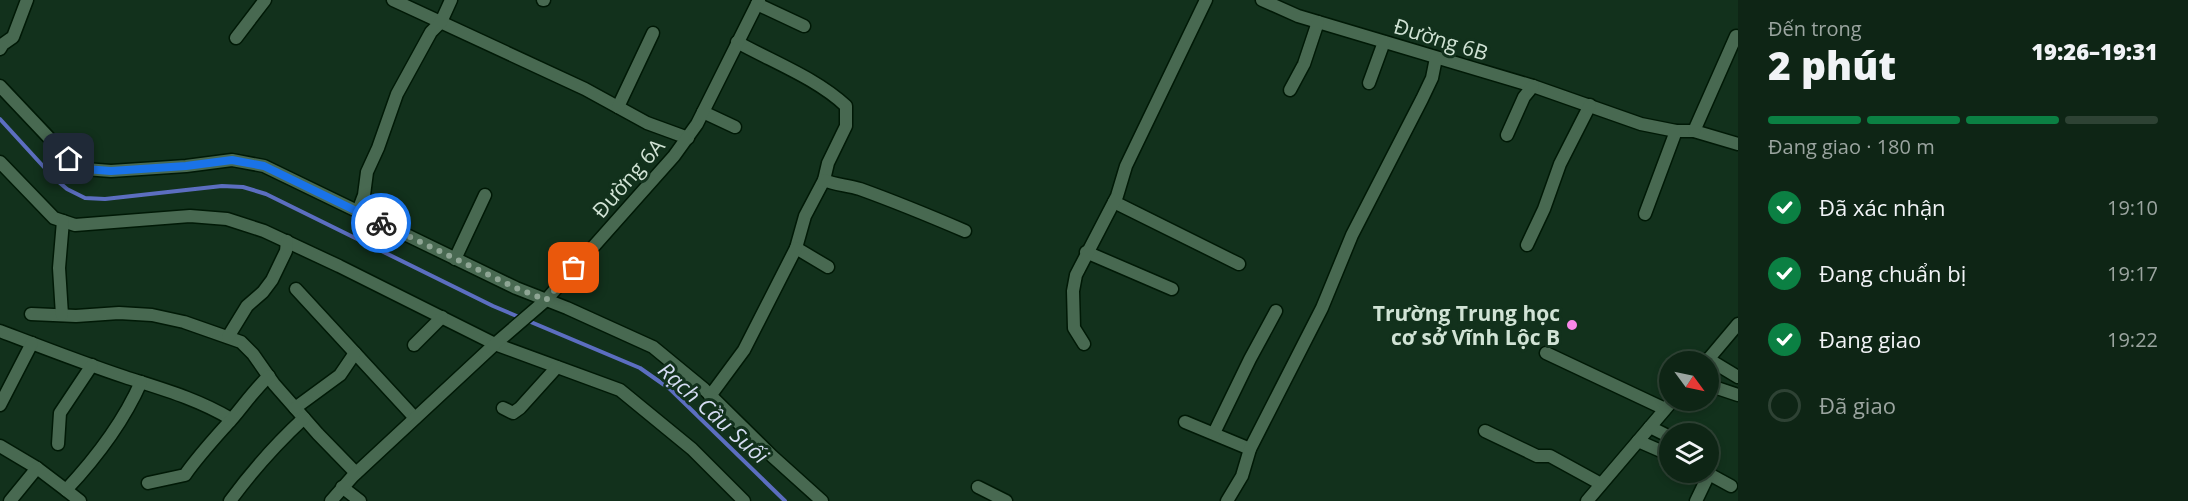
<!DOCTYPE html>
<html lang="vi">
<head>
<meta charset="utf-8">
<style>
  body { margin:0; font-family:"Open Sans",sans-serif; background:#172d1e; color:#f1f3f6; height:100vh; display:flex; flex-direction:column; font-size:22px; white-space:nowrap }
  * { box-sizing:border-box; margin:0 }
  p { font-size:20px; color:#9ba5a0 }
  .icon { flex:none; width:33px; height:33px; fill:none; stroke:currentColor; stroke-width:2; stroke-linecap:round; stroke-linejoin:round }
  .map { position:relative; flex:1; overflow:hidden }
  .details { display:flex; flex-direction:column; background:#0e2515; width:450px }
  .details>* { flex:none }
  .needle { width:39px; rotate:123deg }
  .fabs { position:absolute; left:1659px; top:351px; display:grid; gap:12px }
  .fabs a { display:grid; place-items:center; width:60px; height:60px; border-radius:50%; background:#0e2515; box-shadow:0 3px 9px #0003,0 0 0 2px #2e4234; font-size:30px }
  .pin { position:absolute; display:grid; place-items:center; width:51px; height:51px; color:#fff; margin:-26px; border-radius:12px; box-shadow:0 3px 9px #0006 }
  .courier { position:absolute; display:grid; place-items:center; width:60px; height:60px; margin:-30px; border:4px solid #1a73e8; border-radius:50%; background:#fff; color:#222; box-shadow:0 2px 8px #0007 }
  .overview em { font-style:normal; font-weight:800 }
  .overview div { display:flex; flex-direction:column-reverse }
  .overview { display:flex; align-items:center; justify-content:space-between; height:102px; padding:0 30px }
  h1 { font-size:39px; font-weight:800; line-height:45px }
  .bar { display:grid; grid-template-columns:repeat(4,1fr); gap:9px 6px; align-content:center; height:72px; padding:0 30px }
  .bar i { height:8px; border-radius:4px; background:#2e4234 }
  .bar .on { background:#0b8043 }
  .bar p { grid-column:span 4 }
  ol { padding:0 30px; list-style:none }
  li { display:flex; align-items:center; gap:18px; height:66px }
  li p { margin-inline-start:auto }
  li .icon { padding:6px; border-radius:50%; background:#0b8043; color:#fff; stroke-width:4 }
  li:last-child { color:#9ba5a0 }
  li i { width:33px; height:33px; border:3px solid #2e4234; border-radius:50% }
  main { display:flex; flex:1; min-height:0 }
  .map>svg:first-child { display:block }
  .lines { fill:none; stroke-linecap:round; stroke-linejoin:round }
  .stream { stroke:#5c6ec0; stroke-width:4 }
  .minor-casing { stroke:#001906; stroke-width:15 }
  .minor { stroke:#486951; stroke-width:12 }
  .done { stroke:#8ea594; stroke-width:6; stroke-dasharray:0 10.8 }
  .route { stroke:#1a73e8; stroke-width:8 }
  .poi-dot { fill:#f988e9; stroke:#12311c; stroke-width:2 }
  .labels { text-anchor:middle; dominant-baseline:central; stroke-width:6; stroke-linejoin:round; paint-order:stroke }
  .street-label { font-size:21px; fill:#d1e3d5; stroke:#12311c }
  .poi-label { font-size:21px; font-weight:bold; fill:#d1e3d5; stroke:#12311c; text-anchor:end }
  .water-label { font-size:22px; font-style:italic; fill:#d5dcf3; stroke:#12311c }
</style>
</head>
<body>
<main>
<div class="map">
<svg width="1738" height="501" viewBox="0 0 1738 501">
  <rect width="100%" height="100%" fill="#12311c"/>
  <g class="lines">
    <!-- stream -->
    <polyline class="stream" points="0,119 53,177 67,189 85,198 105,199 222,186 243,187 266,194 493,306 640,368 670,389 785,501"/>
    <!-- minor casing -->
    <g class="minor-casing">
      <g id="minor">
        <polyline points="393,0 585,89 647,123 688,138"/>
        <polyline points="543,0 544,0"/>
        <polyline points="1262,0 1298,16 1533,86 1641,124 1676,131 1694,131 1738,144"/>
        <polyline points="757,4 804,26"/>
        <polyline points="236,38 265,0"/>
        <path d="M 737,42 C 773,62 816,78 846,106 L 846,126 L 828,163 L 824,180 L 805,216 L 796,248 L 828,267"/>
        <polyline points="0,49 3,44 13,37 27,0"/>
        <polyline points="1369,83 1384,42"/>
        <polyline points="0,86 69,159 85,169 111,171 186,166 232,160 264,166 516,288 567,308 653,347 704,389 772,456 822,501"/>
        <polyline points="1290,90 1304,64 1318,22"/>
        <polyline points="618,107 653,33"/>
        <polyline points="703,112 735,127"/>
        <polyline points="1694,131 1736,36"/>
        <polyline points="1507,135 1524,97 1533,86"/>
        <polyline points="0,162 54,218 75,225 190,216 227,219 264,231 339,266 495,344 620,390 692,449 744,501"/>
        <path d="M 824,180 C 835,185 848,185 860,189 C 896,202 930,216 965,231"/>
        <polyline points="1114,202 1239,264"/>
        <polyline points="358,211 364,195 367,172 378,148 397,94 431,32 441,22 451,0"/>
        <polyline points="1645,214 1676,131"/>
        <polyline points="1527,245 1544,209 1560,164 1590,105"/>
        <polyline points="1086,252 1172,289"/>
        <polyline points="455,259 485,195"/>
        <polyline points="296,289 415,418"/>
        <polyline points="31,314 76,316 119,313 152,315 184,322 241,342 253,354 274,384 318,434 356,473"/>
        <polyline points="62,315 59,268 63,221"/>
        <path d="M 0,331 C 42,347 83,363 125,377 C 162,389 198,399 231,419"/>
        <polyline points="228,337 247,306 263,292 272,280 286,251 287,241"/>
        <polyline points="1084,344 1074,328 1073,291 1076,275 1117,196 1126,166 1206,0"/>
        <polyline points="414,345 442,317"/>
        <polyline points="1546,353 1665,409"/>
        <polyline points="1708,359 1738,377"/>
        <polyline points="1706,362 1738,324"/>
        <polyline points="1708,385 1738,395"/>
        <polyline points="710,396 744,350 796,248"/>
        <polyline points="0,405 32,343"/>
        <polyline points="295,408 340,375 355,353"/>
        <polyline points="503,408 513,413 520,408 557,367"/>
        <polyline points="1185,422 1250,449"/>
        <polyline points="1650,427 1670,437"/>
        <polyline points="1485,431 1537,456 1550,456 1601,484"/>
        <polyline points="1214,433 1250,359 1276,311"/>
        <polyline points="1638,441 1670,455"/>
        <polyline points="58,444 60,413 92,365"/>
        <polyline points="0,446 37,468"/>
        <polyline points="1709,474 1731,486"/>
        <path d="M 148,483 L 185,475 C 199,455 215,438 231,420 C 244,405 254,390 269,376"/>
        <polyline points="342,487 360,501"/>
        <polyline points="978,487 1006,501"/>
        <polyline points="66,490 80,501"/>
        <path d="M 10,501 L 37,468 L 66,490 C 96,458 123,423 141,382"/>
        <path d="M 230,501 C 252,471 277,443 304,418"/>
        <polyline points="331,501 353,476 495,344 546,300 674,156 697,124 759,0"/>
        <polyline points="1227,501 1242,476 1250,449 1322,308 1352,235 1422,99 1432,78 1436,58"/>
        <polyline points="1587,501 1673,400"/>
        <polyline points="1696,501 1709,474 1706,472"/>
      </g>
    </g>
    <!-- minor -->
    <use href="#minor" class="minor"/>
  </g>
  <g class="lines">
    <!-- done -->
    <polyline class="done" points="381,223 516,288 546,300 574,268"/>
    <!-- route -->
    <polyline class="route" points="69,159 85,169 111,171 186,166 232,160 264,166 381,223"/>
  </g>
  <!-- markers -->
  <circle class="poi-dot" cx="1572" cy="325" r="6"/>
  <g class="labels">
    <!-- street labels -->
    <g class="street-label">
      <text transform="translate(1441 39) rotate(17)">Đường 6B</text>
      <text transform="translate(628 178) rotate(-49)">Đường 6A</text>
    </g>
    <!-- poi labels -->
    <g class="poi-label">
      <text x="1560" y="313">Trường Trung học<tspan x="1560" dy="24">cơ sở Vĩnh Lộc B</tspan></text>
    </g>
    <!-- water labels -->
    <g class="water-label">
      <text transform="translate(714 412) rotate(42)">Rạch Cầu Suối</text>
    </g>
  </g>
</svg>
<div class="fabs">
<a><svg class="needle" viewBox="-14 -14 28 28"><path d="M0-13l5 13h-10z" fill="#e53935"/><path d="M0 13l5-13h-10z" fill="#9ba5a0"/></svg></a>
<a><svg class="icon" aria-label="layers" viewBox="0 0 24 24"><path d="M12 4l9 5-9 5-9-5zM3 14l9 5 9-5"/></svg></a>
</div>
<div class="pin" style="left:574px;top:268px;background:#ea580c"><svg class="icon" aria-label="bag" viewBox="0 0 24 24"><path d="M5 8h14l-1 12H6zM9 8a3 3 0 0 1 6 0"/></svg></div>
<div class="pin" style="left:69px;top:159px;background:#1f2937"><svg class="icon" aria-label="home" viewBox="0 0 24 24"><path d="M3 11l9-7 9 7M6 9v11h12V9"/></svg></div>
<div class="courier" style="left:381px;top:223px"><svg class="icon" aria-label="bike" viewBox="0 0 24 24"><circle cx="6" cy="16" r="4"/><circle cx="18" cy="16" r="4"/><path d="M6 16l4-8h5l3 8M10 8l3 8H6M13 5h3"/></svg></div>
</div>
<section class="details">
<div class="overview"><div><h1>2 phút</h1><p>Đến trong</p></div><em>19:26–19:31</em></div>
<div class="bar"><i class="on"></i><i class="on"></i><i class="on"></i><i></i><p>Đang giao · 180 m</p></div>
<ol>
<li><svg class="icon" aria-label="check" viewBox="0 0 24 24"><path d="M5 12l5 5 9-10"/></svg>Đã xác nhận<p>19:10</p></li>
<li><svg class="icon" aria-label="check" viewBox="0 0 24 24"><path d="M5 12l5 5 9-10"/></svg>Đang chuẩn bị<p>19:17</p></li>
<li><svg class="icon" aria-label="check" viewBox="0 0 24 24"><path d="M5 12l5 5 9-10"/></svg>Đang giao<p>19:22</p></li>
<li><i></i>Đã giao</li>
</ol>
</section>
</main>
</body>
</html>
